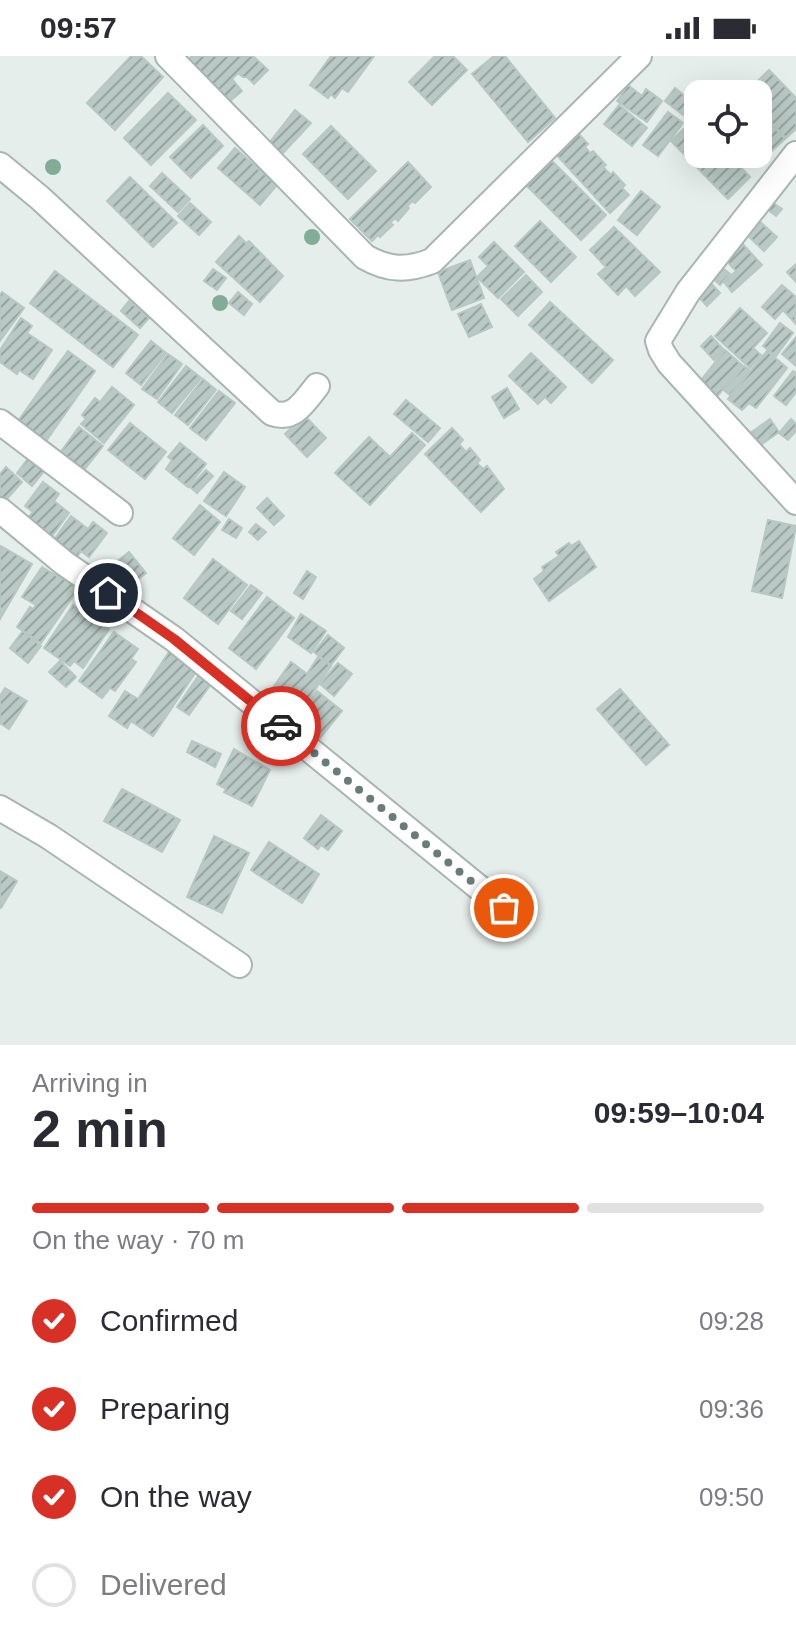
<!DOCTYPE html>
<html lang="en">
<head>
<meta charset="utf-8">
<style>
  body { margin:0; font-family:Helvetica,sans-serif; background:#f7f7f7; color:#2b2b33; height:100vh; display:flex; flex-direction:column; font-size:30px; white-space:nowrap }
  * { box-sizing:border-box; margin:0 }
  p { font-size:26px; color:#7c7c81 }
  .icon { flex:none; width:44px; height:44px; fill:none; stroke:currentColor; stroke-width:2; stroke-linecap:round; stroke-linejoin:round }
  .map { position:relative; height:989px; overflow:hidden }
  .panel { display:flex; flex-direction:column; background:#fff; flex:1 }
  .panel>* { flex:none }
  .fabs { position:absolute; left:684px; top:24px; display:grid; gap:16px }
  .fabs a { display:grid; place-items:center; width:88px; height:88px; border-radius:16px; background:#fff; box-shadow:0 8px 32px #0002; font-size:40px }
  .pin { position:absolute; display:grid; place-items:center; width:68px; height:68px; color:#fff; margin:-34px; border:4px solid #fff; border-radius:50%; box-shadow:0 2px 8px #0007 }
  .courier { position:absolute; display:grid; place-items:center; width:80px; height:80px; margin:-40px; border:6px solid #d93025; border-radius:50%; background:#fff; color:#222; box-shadow:0 2px 10px #0007 }
  .summary em { font-style:normal; font-weight:700 }
  .summary div { display:flex; flex-direction:column-reverse }
  .summary { display:flex; align-items:center; justify-content:space-between; height:136px; padding:0 32px }
  h1 { font-size:52px; font-weight:700; line-height:60px }
  .bar { display:grid; grid-template-columns:repeat(4,1fr); gap:12px 8px; align-content:center; height:96px; padding:0 32px }
  .bar i { height:10px; border-radius:6px; background:#e1e1e2 }
  .bar .active { background:#d93025 }
  .bar p { grid-column:span 4 }
  ol { padding:0 32px; list-style:none }
  li { display:flex; align-items:center; gap:24px; height:88px }
  li p { margin-inline-start:auto }
  li .icon { padding:8px; border-radius:50%; background:#d93025; color:#fff; stroke-width:4 }
  li:last-child { color:#7c7c81 }
  li i { width:44px; height:44px; border:4px solid #e1e1e2; border-radius:50% }
  .status { display:flex; justify-content:space-between; align-items:center; height:56px; padding:0 40px; background:#fff; direction:ltr }
  .status svg { height:22px; fill:currentColor }
  .map>svg:first-child { display:block }
  .building { fill:url(#building-hatch); stroke:#b7c8c3; stroke-width:2 }
  .lines { fill:none; stroke-linecap:round; stroke-linejoin:round }
  .minor-casing { stroke:#a7b6b3; stroke-width:28 }
  .minor { stroke:#fff; stroke-width:24 }
  .tree { fill:#81ac97 }
  .done { stroke:#687d79; stroke-width:8; stroke-dasharray:0 14.4 }
  .route { stroke:#d93025; stroke-width:10 }
</style>
</head>
<body>
<div class="status"><b>09:57</b><svg viewBox="0 0 49 12"><path d="M0 12V9h3v3zM5 12V6h3v6zM10 12V3h3v9zM15 12V0h3v12zM26 1h20v11H26zM47 4h2v5h-2z"/></svg></div>
<div class="map">
<svg width="796" height="989" viewBox="0 0 796 989">
  <defs>
    <pattern id="building-hatch" width="6" height="6" patternUnits="userSpaceOnUse" patternTransform="scale(2)"><rect width="6" height="6" fill="#bac9c5"/><path d="M-1 1l2-2M0 6l6-6M5 7l2-2" fill="none" stroke="#97a5a1"/></pattern>
  </defs>
  <rect width="100%" height="100%" fill="#e5eeeb"/>
  <!-- building -->
  <g class="building">
    <polygon points="131,0 141,0 163,21 115,74 87,47"/>
    <polygon points="192,0 253,0 268,14 254,28 247,21 243,21 238,17 232,23 242,35 225,49 186,6"/>
    <polygon points="331,0 374,0 348,36 342,32 335,42 331,38 328,42 310,29"/>
    <polygon points="435,0 453,0 467,14 432,49 409,26"/>
    <polygon points="494,0 505,0 555,62 528,86 472,18"/>
    <polygon points="769,14 796,42 796,73 786,82 758,53 758,38 744,38"/>
    <polygon points="744,28 749,34 745,38 734,38"/>
    <polygon points="628,29 642,40 646,33 662,45 647,66 617,45"/>
    <polygon points="675,32 696,49 686,61 665,45"/>
    <polygon points="168,37 196,64 151,109 124,82"/>
    <polygon points="619,49 647,72 632,90 604,68"/>
    <polygon points="295,54 311,67 282,98 269,87"/>
    <polygon points="758,54 785,83 764,102 758,95"/>
    <polygon points="668,56 683,67 658,100 643,89"/>
    <polygon points="698,59 698,98 720,98 725,103 729,99 750,121 728,143 671,85"/>
    <polygon points="203,69 223,90 191,122 170,101"/>
    <polygon points="331,70 376,115 348,143 303,98"/>
    <polygon points="576,75 588,88 585,91 590,97 593,95 606,109 603,111 611,119 613,116 625,129 622,132 629,139 610,157 553,95"/>
    <polygon points="235,92 277,129 260,149 218,112"/>
    <polygon points="548,101 606,159 581,184 523,126"/>
    <polygon points="408,106 431,131 415,147 413,145 407,150 409,152 398,165 395,162 390,167 393,169 380,181 378,179 372,185 350,163"/>
    <polygon points="162,117 190,143 178,156 150,130"/>
    <polygon points="130,121 177,167 153,191 107,145"/>
    <polygon points="641,135 660,151 637,179 618,164"/>
    <polygon points="769,144 782,153 776,160 764,151"/>
    <polygon points="190,147 211,166 199,179 178,160"/>
    <polygon points="758,164 777,181 764,195 745,177"/>
    <polygon points="540,165 576,201 551,226 515,190"/>
    <polygon points="614,171 660,216 635,240 626,230 618,239 598,218 606,211 590,194"/>
    <polygon points="239,180 246,187 249,185 283,220 260,246 216,206"/>
    <polygon points="738,183 762,209 732,236 724,226 736,215 721,199"/>
    <polygon points="494,186 524,216 498,242 477,221 488,210 479,201"/>
    <polygon points="470,204 484,242 452,254 438,216"/>
    <polygon points="717,208 730,218 720,229 708,218"/>
    <polygon points="796,208 796,226 787,216"/>
    <polygon points="213,213 226,222 217,234 204,225"/>
    <polygon points="55,215 138,279 113,311 30,247"/>
    <polygon points="526,219 542,236 518,260 501,243"/>
    <polygon points="707,223 720,237 707,250 694,236"/>
    <polygon points="782,229 796,241 795,267 783,254 775,263 762,251"/>
    <polygon points="2,236 24,252 0,285 0,239"/>
    <polygon points="238,236 252,248 244,259 229,247"/>
    <polygon points="129,245 149,262 140,272 121,255"/>
    <polygon points="550,246 613,304 592,327 529,269"/>
    <polygon points="481,248 492,271 469,281 458,258"/>
    <polygon points="740,252 767,277 753,292 761,299 750,312 715,280"/>
    <polygon points="21,262 32,270 27,277 52,294 33,323 19,314 17,318 0,306 0,294"/>
    <polygon points="780,267 793,277 776,300 763,290"/>
    <polygon points="711,280 724,294 714,304 701,290"/>
    <polygon points="796,281 796,310 782,298"/>
    <polygon points="151,285 166,297 141,329 126,317"/>
    <polygon points="725,294 742,309 716,342 698,328"/>
    <polygon points="68,295 95,315 46,385 18,365"/>
    <polygon points="767,295 787,312 756,352 749,347 742,354 728,343"/>
    <polygon points="531,297 566,331 551,347 545,341 538,348 509,320"/>
    <polygon points="168,298 182,308 157,343 142,333"/>
    <polygon points="186,310 201,322 172,357 158,346"/>
    <polygon points="744,310 750,315 730,339 724,334"/>
    <polygon points="793,315 796,317 796,336 786,349 774,340"/>
    <polygon points="203,323 216,334 188,369 175,359"/>
    <polygon points="112,331 134,349 104,387 81,368 86,363 82,359 95,342 100,346"/>
    <polygon points="507,332 519,353 504,362 492,341"/>
    <polygon points="219,335 235,347 206,384 190,372"/>
    <polygon points="406,344 440,372 428,386 394,358"/>
    <polygon points="304,359 326,382 307,401 285,378"/>
    <polygon points="770,363 779,376 758,391 749,378"/>
    <polygon points="791,363 796,368 796,375 788,384 779,377"/>
    <polygon points="130,367 166,396 145,423 108,394"/>
    <polygon points="79,371 103,390 80,419 57,401"/>
    <polygon points="452,372 463,384 459,388 466,396 470,392 480,404 477,407 483,413 487,410 504,433 481,456 425,398"/>
    <polygon points="412,377 425,389 370,449 335,417 369,381 390,401"/>
    <polygon points="180,387 206,408 188,431 166,413 172,404 168,401"/>
    <polygon points="30,400 46,413 32,430 17,417"/>
    <polygon points="6,411 22,426 5,445 0,440 0,418"/>
    <polygon points="206,414 213,420 197,437 190,431"/>
    <polygon points="224,416 245,431 226,460 204,445"/>
    <polygon points="43,426 59,438 54,445 69,457 50,483 26,464 33,456 25,450"/>
    <polygon points="267,442 284,460 274,469 257,452"/>
    <polygon points="200,449 220,466 194,499 173,482"/>
    <polygon points="71,460 88,473 93,466 107,477 89,501 81,495 76,503 53,485"/>
    <polygon points="229,463 242,472 236,482 222,474"/>
    <polygon points="768,464 796,470 782,542 752,535"/>
    <polygon points="256,468 266,476 258,484 249,476"/>
    <polygon points="579,485 596,511 549,545 534,523 544,515 542,511 559,500 556,496 569,487 571,490"/>
    <polygon points="1,490 32,508 0,563 0,492"/>
    <polygon points="129,496 146,517 122,536 105,515"/>
    <polygon points="213,503 247,529 218,568 184,542"/>
    <polygon points="42,511 57,520 60,516 80,530 41,587 17,571 30,551 33,553 36,549 22,541"/>
    <polygon points="307,515 316,521 303,543 294,537"/>
    <polygon points="251,529 262,537 242,563 231,555"/>
    <polygon points="267,541 294,562 256,613 229,592"/>
    <polygon points="73,549 109,573 83,612 74,605 70,610 44,592"/>
    <polygon points="301,558 326,575 311,597 288,581"/>
    <polygon points="23,575 41,590 28,607 10,592"/>
    <polygon points="114,576 138,593 131,603 136,606 115,635 110,632 102,642 79,625"/>
    <polygon points="328,579 344,592 331,609 314,596"/>
    <polygon points="171,593 199,611 153,680 131,665 127,672 109,660 125,635 138,643"/>
    <polygon points="318,601 331,610 299,657 270,636 291,606 307,618"/>
    <polygon points="60,605 76,621 66,631 49,616"/>
    <polygon points="338,607 352,618 334,640 320,628"/>
    <polygon points="199,619 211,628 189,659 177,651"/>
    <polygon points="5,632 27,645 9,673 0,667 0,640"/>
    <polygon points="620,633 669,689 646,709 597,653"/>
    <polygon points="317,635 342,655 320,682 296,663"/>
    <polygon points="192,685 221,698 215,711 187,696"/>
    <polygon points="234,693 270,714 252,750 224,736 226,733 217,728"/>
    <polygon points="122,733 180,764 162,796 104,765"/>
    <polygon points="321,759 342,775 328,794 321,789 318,793 304,782"/>
    <polygon points="214,780 249,797 222,857 187,841"/>
    <polygon points="269,786 319,818 302,847 251,814"/>
    <polygon points="0,815 17,825 1,852 0,852"/>
  </g>
  <g class="lines">
    <!-- minor casing -->
    <g class="minor-casing">
      <g id="minor">
        <path d="M 168,0 L 365,201 C 388,214 406,215 432,205 L 639,0"/>
        <polyline points="796,98 688,236 658,285 661,294 669,307 796,446"/>
        <path d="M 0,109 L 40,142 L 272,357 C 294,365 304,346 317,330"/>
        <polyline points="0,366 120,457"/>
        <polyline points="0,454 64,507 174,583 504,852"/>
        <polyline points="0,752 48,780 239,909"/>
      </g>
    </g>
    <!-- minor -->
    <use href="#minor" class="minor"/>
  </g>
  <!-- trees -->
  <g class="tree">
    <circle cx="53" cy="111" r="8"/>
    <circle cx="312" cy="181" r="8"/>
    <circle cx="220" cy="247" r="8"/>
  </g>
  <g class="lines">
    <!-- done -->
    <polyline class="done" points="281,670 504,852"/>
    <!-- route -->
    <polyline class="route" points="108,537 174,583 281,670"/>
  </g>
</svg>
<div class="fabs">
<a><svg class="icon" aria-label="locate" viewBox="0 0 24 24"><circle cx="12" cy="12" r="6"/><path d="M12 2v4M12 18v4M2 12h4M18 12h4"/></svg></a>
</div>
<div class="pin" style="left:504px;top:852px;background:#ea580c"><svg class="icon" aria-label="bag" viewBox="0 0 24 24"><path d="M5 8h14l-1 12H6zM9 8a3 3 0 0 1 6 0"/></svg></div>
<div class="pin" style="left:108px;top:537px;background:#1f2937"><svg class="icon" aria-label="home" viewBox="0 0 24 24"><path d="M3 11l9-7 9 7M6 9v11h12V9"/></svg></div>
<div class="courier" style="left:281px;top:670px"><svg class="icon" aria-label="car" viewBox="0 0 24 24"><path d="M5 17H2v-5l4-1 3-4h7l3 4 3 1v5h-3M9 17h6M6 11h13"/><circle cx="7" cy="17" r="2"/><circle cx="17" cy="17" r="2"/></svg></div>
</div>
<section class="panel">
<div class="summary"><div><h1>2 min</h1><p>Arriving in</p></div><em>09:59–10:04</em></div>
<div class="bar"><i class="active"></i><i class="active"></i><i class="active"></i><i></i><p>On the way · 70 m</p></div>
<ol>
<li><svg class="icon" aria-label="check" viewBox="0 0 24 24"><path d="M5 12l5 5 9-10"/></svg>Confirmed<p>09:28</p></li>
<li><svg class="icon" aria-label="check" viewBox="0 0 24 24"><path d="M5 12l5 5 9-10"/></svg>Preparing<p>09:36</p></li>
<li><svg class="icon" aria-label="check" viewBox="0 0 24 24"><path d="M5 12l5 5 9-10"/></svg>On the way<p>09:50</p></li>
<li><i></i>Delivered</li>
</ol>
</section>
</body>
</html>
